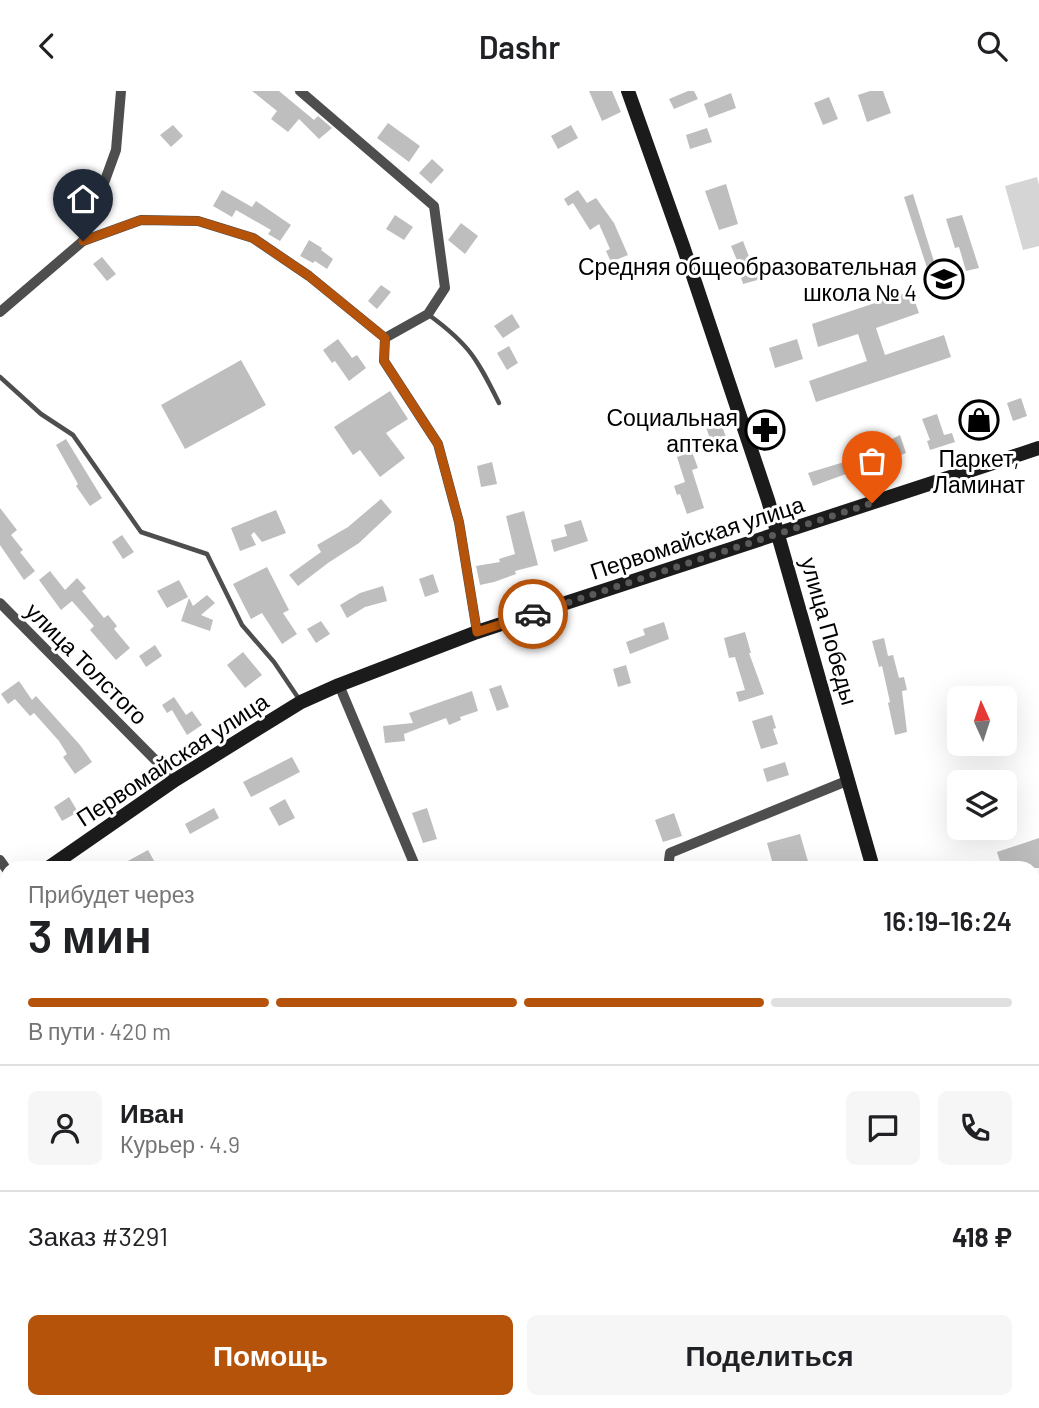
<!DOCTYPE html>
<html lang="ru">
<head>
<meta charset="utf-8">
<style>
  body { margin:0; font-family:Barlow,sans-serif; background:#f6f6f6; color:#202124; height:100vh; display:flex; flex-direction:column; font-size:26px; white-space:nowrap }
  * { box-sizing:border-box; margin:0 }
  p { font-size:23px; color:#757577 }
  .icon { flex:none; width:38px; height:38px; fill:none; stroke:currentColor; stroke-width:2; stroke-linecap:round; stroke-linejoin:round }
  .map { position:relative; flex:1; overflow:hidden }
  .side { position:absolute; left:0px; top:770px; width:1040px; height:548px; display:flex; flex-direction:column; background:#fff; border-radius:21px 21px 0 0; box-shadow:0 7px 28px #0002 }
  .side>* { flex:none }
  .needle { width:46px; rotate:357deg }
  .fabs { position:absolute; left:947px; top:595px; display:grid; gap:14px }
  .fabs a { display:grid; place-items:center; width:70px; height:70px; border-radius:10px; background:#fff; box-shadow:0 7px 28px #0002; font-size:35px }
  .pin { position:absolute; display:grid; place-items:center; width:60px; height:60px; color:#fff; margin:-72px -30px; border-radius:50% 50% 50% 0; rotate:-45deg; box-shadow:0 0 7px #0007 }
  .pin .icon { rotate:45deg }
  .courier { position:absolute; display:grid; place-items:center; width:70px; height:70px; margin:-35px; border:5px solid #b45309; border-radius:50%; background:#fff; color:#222; box-shadow:0 2px 9px #0007 }
  .head em { font-style:normal; font-weight:600 }
  .head div { display:flex; flex-direction:column-reverse }
  .head { display:flex; align-items:center; justify-content:space-between; height:119px; padding:0 28px }
  h1 { font-size:46px; font-weight:600; line-height:52px }
  .bar { display:grid; grid-template-columns:repeat(4,1fr); gap:10px 7px; align-content:center; height:84px; padding:0 28px }
  .bar i { height:9px; border-radius:5px; background:#e0e0e0 }
  .bar .on { background:#b45309 }
  .bar p { grid-column:span 4 }
  .line { display:flex; align-items:center; gap:18px; padding:0 28px; border-top:2px solid #e0e0e0 }
  .line div { flex:1 }
  .round { display:grid; place-items:center; flex:none; width:74px; height:74px; border-radius:10px; background:#f6f6f6 }
  .cta { display:flex; gap:14px; margin-top:auto; padding:14px 28px }
  .cta a { flex:1; height:80px; border-radius:10px; background:#b45309; color:#fff; font-size:28px; font-weight:600; line-height:80px; text-align:center }
  .cta a+a { background:#f6f6f6; color:#202124 }
  header { display:flex; justify-content:space-between; align-items:center; height:91px; padding:0 28px; background:#fff; font-size:32px; font-weight:600 }
  .map>svg:first-child { display:block }
  .green { fill:#d5d5d5 }
  .building { fill:#bebebe }
  .lines { fill:none; stroke-linecap:round; stroke-linejoin:round }
  .path { stroke:#707070; stroke-width:2; stroke-dasharray:2 3.5; stroke-linecap:butt }
  .lane { stroke:#4e4e4e; stroke-width:4.5 }
  .street { stroke:#4e4e4e; stroke-width:10 }
  .secondary { stroke:#1b1b1b; stroke-width:14 }
  .done { stroke:#595959; stroke-width:7; stroke-dasharray:0 12.6 }
  .route { stroke:#b45309; stroke-width:9 }
  .labels { text-anchor:middle; dominant-baseline:central; stroke-width:6; stroke-linejoin:round; paint-order:stroke }
  .poi-label { font-size:23px; fill:#000; stroke:#fff; text-anchor:end }
  .street-label { font-size:23px; fill:#000; stroke:#fff }
</style>
</head>
<body>
<header><svg class="icon" aria-label="back" viewBox="0 0 24 24"><path d="M15 5l-7 7 7 7"/></svg>Dashr<svg class="icon" aria-label="search" viewBox="0 0 24 24"><circle cx="10" cy="10" r="6"/><path d="M15 15l6 6"/></svg></header>
<div class="map">
<svg width="1039" height="1317" viewBox="0 0 1039 1317">
  <rect width="100%" height="100%" fill="#fff"/>
  <!-- green -->
  <polygon class="green" points="1037,86 1039,94 1039,155 1023,159 1005,95"/>
  <!-- building -->
  <g class="building">
    <polygon points="252,0 279,0 314,29 318,25 332,37 319,48 299,28 288,41 271,28 277,20"/>
    <polygon points="589,0 612,0 621,21 602,30"/>
    <polygon points="688,0 694,0 698,8 674,18 669,8"/>
    <polygon points="870,0 883,0 891,22 867,31 858,4"/>
    <polygon points="731,2 736,17 709,27 704,13"/>
    <polygon points="829,6 838,28 823,34 814,12"/>
    <polygon points="388,32 420,55 409,71 377,47"/>
    <polygon points="173,34 183,45 171,56 160,44"/>
    <polygon points="571,34 578,47 558,58 551,45"/>
    <polygon points="707,37 712,51 690,58 686,44"/>
    <polygon points="432,68 444,79 431,93 419,82"/>
    <polygon points="726,93 738,133 719,139 705,100"/>
    <polygon points="222,99 252,116 256,110 291,134 280,150 268,143 271,139 236,119 232,126 213,115"/>
    <polygon points="578,99 587,112 596,107 614,132 628,164 611,171 606,160 610,158 599,133 590,139 573,112 568,115 564,108"/>
    <polygon points="913,103 937,180 929,183 904,106"/>
    <polygon points="395,124 413,136 404,149 386,138"/>
    <polygon points="962,124 979,177 966,180 959,156 955,157 946,128"/>
    <polygon points="461,132 478,145 465,163 448,149"/>
    <polygon points="309,149 322,157 321,159 333,168 327,178 315,170 313,172 300,165"/>
    <polygon points="743,150 753,176 758,174 761,184 761,188 743,193 739,180 741,179 731,155"/>
    <polygon points="102,166 116,183 107,190 93,173"/>
    <polygon points="381,194 391,201 377,218 368,210"/>
    <polygon points="911,200 919,222 876,237 885,264 944,244 951,266 816,311 809,290 867,270 858,243 818,256 812,233"/>
    <polygon points="512,223 520,236 503,247 494,235"/>
    <polygon points="338,248 352,267 357,264 366,277 349,290 335,270 332,272 323,259"/>
    <polygon points="797,248 803,268 775,277 769,257"/>
    <polygon points="509,255 518,272 507,279 497,262"/>
    <polygon points="241,269 266,314 185,358 161,314"/>
    <polygon points="390,300 408,328 386,342 405,367 380,386 360,359 353,364 334,336"/>
    <polygon points="1021,307 1027,325 1013,330 1007,312"/>
    <polygon points="989,317 993,333 969,340 964,324"/>
    <polygon points="937,323 944,344 952,342 955,351 930,359 927,350 930,349 922,328"/>
    <polygon points="721,332 727,349 712,354 706,336"/>
    <polygon points="900,344 906,362 878,373 872,358"/>
    <polygon points="66,348 102,407 90,415 76,395 78,393 56,354"/>
    <polygon points="692,361 698,377 692,379 704,417 687,423 680,403 677,404 674,395 685,391 677,366"/>
    <polygon points="854,368 857,379 813,395 808,382"/>
    <polygon points="492,371 497,393 481,396 477,375"/>
    <polygon points="381,408 392,421 359,452 328,472 298,495 289,484 321,461 317,454 348,436"/>
    <polygon points="0,417 17,439 11,444 23,459 20,461 35,480 24,489 0,454"/>
    <polygon points="276,419 286,442 262,451 254,441 251,444 256,454 240,460 231,437"/>
    <polygon points="524,420 538,474 515,480 516,483 494,491 480,494 476,475 500,471 499,468 515,463 506,425"/>
    <polygon points="581,429 588,450 554,461 551,449 567,445 564,434"/>
    <polygon points="122,444 134,461 123,468 112,451"/>
    <polygon points="267,476 289,519 283,522 297,543 282,553 262,522 251,528 233,493"/>
    <polygon points="50,480 65,499 77,487 86,497 82,500 104,527 108,524 117,535 114,538 130,557 116,569 90,539 94,535 72,510 61,519 39,489"/>
    <polygon points="433,483 439,501 425,506 419,488"/>
    <polygon points="179,489 188,506 167,517 157,500"/>
    <polygon points="383,495 387,510 365,516 347,527 340,514 360,502"/>
    <polygon points="207,504 215,512 201,524 213,529 210,540 181,530 189,507 193,515"/>
    <polygon points="321,530 330,543 316,552 307,538"/>
    <polygon points="664,531 669,548 630,563 626,551 645,544 643,538"/>
    <polygon points="745,541 751,562 749,562 764,603 739,611 736,601 745,599 735,566 729,567 724,547"/>
    <polygon points="884,547 888,565 893,564 899,587 904,586 907,599 902,600 907,641 895,644 888,612 890,611 882,575 879,576 872,550"/>
    <polygon points="155,554 162,565 146,576 139,565"/>
    <polygon points="243,561 262,584 245,597 227,574"/>
    <polygon points="626,574 631,592 618,596 613,578"/>
    <polygon points="19,590 32,609 36,605 80,654 92,671 75,683 63,666 67,663 59,650 34,622 30,625 15,608 8,613 1,603"/>
    <polygon points="501,594 509,616 497,620 489,598"/>
    <polygon points="472,600 478,620 460,626 461,629 449,634 446,627 404,643 405,650 385,652 383,635 413,632 409,622"/>
    <polygon points="174,606 186,624 192,620 202,634 187,644 172,619 167,622 162,614"/>
    <polygon points="772,624 776,637 773,638 778,653 761,658 752,630"/>
    <polygon points="292,666 300,681 251,706 243,691"/>
    <polygon points="785,671 789,684 767,691 763,678"/>
    <polygon points="69,706 78,721 62,730 54,716"/>
    <polygon points="285,708 295,727 279,735 269,717"/>
    <polygon points="214,717 219,727 190,743 185,733"/>
    <polygon points="427,717 437,748 423,752 412,722"/>
    <polygon points="674,722 682,745 663,751 655,729"/>
    <polygon points="800,743 809,774 796,777 774,777 767,752"/>
    <polygon points="1039,747 1039,777 1002,777 997,761"/>
    <polygon points="148,759 158,777 115,777"/>
  </g>
  <g class="lines">
    <!-- path -->
    <polyline class="path" points="968,1311 972,1317"/>
    <!-- lane -->
    <g class="lane">
      <path d="M 429,224 C 470,254 477,268 499,312"/>
      <polyline points="0,286 41,323 73,344 141,441 207,463 242,534 274,571 299,608"/>
      <polyline points="1032,1255 1039,1253"/>
      <polyline points="358,1311 363,1317"/>
    </g>
    <!-- street -->
    <g class="street">
      <polyline points="300,0 434,115 445,197 428,223 385,247"/>
      <polyline points="83,150 116,59 121,0"/>
      <polyline points="0,221 83,150 141,129 198,130 253,147 309,185 385,247 384,270 438,353 459,431 477,541"/>
      <polyline points="0,512 175,689"/>
      <polyline points="339,594 416,777"/>
      <polyline points="0,769 7,779"/>
      <polyline points="668,777 670,762 849,689"/>
      <polyline points="0,1098 7,1095"/>
      <polyline points="0,1245 7,1259"/>
      <polyline points="32,1311 34,1317"/>
      <polyline points="602,1311 604,1314 612,1311"/>
      <polyline points="270,1317 281,1311"/>
    </g>
    <!-- secondary -->
    <g class="secondary">
      <polyline points="628,0 683,155 768,409 873,777"/>
      <polyline points="48,777 175,689 301,611 339,594 477,541 1039,357"/>
      <polyline points="0,810 7,805"/>
      <polyline points="1014,1311 1015,1317"/>
    </g>
  </g>
  <g class="lines">
    <!-- done -->
    <polyline class="done" points="533,523 872,412"/>
    <!-- route -->
    <polyline class="route" points="83,150 141,129 198,130 253,147 309,185 385,247 384,270 438,353 459,431 477,541 533,523"/>
  </g>
  <!-- icons -->
  <defs>
    <g id="school-ring" transform="scale(2.0125)"><circle r="9.5" fill="#fff" stroke="#000" stroke-width="1.5"/><path d="M0-5L7-2L0 1L-7-2ZM-4 1L0 2.5L4 1V4Q0 6-4 4Z" fill="#000"/></g>
    <g id="shop-ring" transform="scale(2.0125)"><circle r="9.5" fill="#fff" stroke="#000" stroke-width="1.5"/><path d="M-5-2.5h2.3a2.7 3.5 0 0 1 5.4 0H5L5.5 6h-11ZM-1.5-2.5h3a1.5 2.3 0 0 0-3 0Z" fill="#000"/></g>
    <g id="pharmacy-ring" transform="scale(2.0125)"><circle r="9.5" fill="#fff" stroke="#000" stroke-width="1.5"/><path d="M-2-6h4v4h4v4h-4v4h-4v-4h-4v-4h4Z" fill="#000"/></g>
  </defs>
  <g fill-rule="evenodd">
    <use href="#school-ring" x="944" y="188"/>
    <use href="#shop-ring" x="979" y="329"/>
    <use href="#pharmacy-ring" x="765" y="339"/>
  </g>
  <g class="labels">
    <!-- poi labels -->
    <g class="poi-label">
      <text x="917" y="175">Средняя общеобразовательная<tspan x="917" dy="26">школа № 4</tspan></text>
      <text x="738" y="326">Социальная<tspan x="738" dy="26">аптека</tspan></text>
      <text x="979" y="367" text-anchor="middle">Паркет,<tspan x="979" dy="26">Ламинат</tspan></text>
    </g>
    <!-- street labels -->
    <g class="street-label">
      <text transform="translate(697 446) rotate(-18)">Первомайская улица</text>
      <text transform="translate(830 540) rotate(74)">улица Победы</text>
      <text transform="translate(87 572) rotate(45)">улица Толстого</text>
      <text transform="translate(172 668) rotate(-33)">Первомайская улица</text>
    </g>
  </g>
</svg>
<div class="fabs">
<a><svg class="needle" viewBox="-14 -14 28 28"><path d="M0-13l5 13h-10z" fill="#e53935"/><path d="M0 13l5-13h-10z" fill="#757577"/></svg></a>
<a><svg class="icon" aria-label="layers" viewBox="0 0 24 24"><path d="M12 4l9 5-9 5-9-5zM3 14l9 5 9-5"/></svg></a>
</div>
<div class="pin" style="left:872px;top:412px;background:#ea580c"><svg class="icon" aria-label="bag" viewBox="0 0 24 24"><path d="M5 8h14l-1 12H6zM9 8a3 3 0 0 1 6 0"/></svg></div>
<div class="pin" style="left:83px;top:150px;background:#1f2937"><svg class="icon" aria-label="home" viewBox="0 0 24 24"><path d="M3 11l9-7 9 7M6 9v11h12V9"/></svg></div>
<div class="courier" style="left:533px;top:523px"><svg class="icon" aria-label="car" viewBox="0 0 24 24"><path d="M5 17H2v-5l4-1 3-4h7l3 4 3 1v5h-3M9 17h6M6 11h13"/><circle cx="7" cy="17" r="2"/><circle cx="17" cy="17" r="2"/></svg></div>
<section class="side">
<div class="head"><div><h1>3 мин</h1><p>Прибудет через</p></div><em>16:19–16:24</em></div>
<div class="bar"><i class="on"></i><i class="on"></i><i class="on"></i><i></i><p>В пути · 420 m</p></div>
<div class="line" style="height:126px"><a class="round"><svg class="icon" aria-label="person" viewBox="0 0 24 24"><circle cx="12" cy="8" r="4"/><path d="M4 21q1-7 8-7t8 7"/></svg></a><div><b>Иван</b><p>Курьер · 4.9</p></div><a class="round"><svg class="icon" aria-label="chat" viewBox="0 0 24 24"><path d="M4 5h16v11H9l-5 4z"/></svg></a><a class="round"><svg class="icon" aria-label="phone" viewBox="0 0 24 24"><path d="M5 4h4l2 5-3 2q2 4 5 5l2-3 5 2v4C11 20 4 13 5 4z"/></svg></a></div>
<div class="line" style="height:91px"><div>Заказ #3291</div><b>418 ₽</b></div>
<div class="cta"><a>Помощь</a><a>Поделиться</a></div>
</section>
</div>
</body>
</html>
